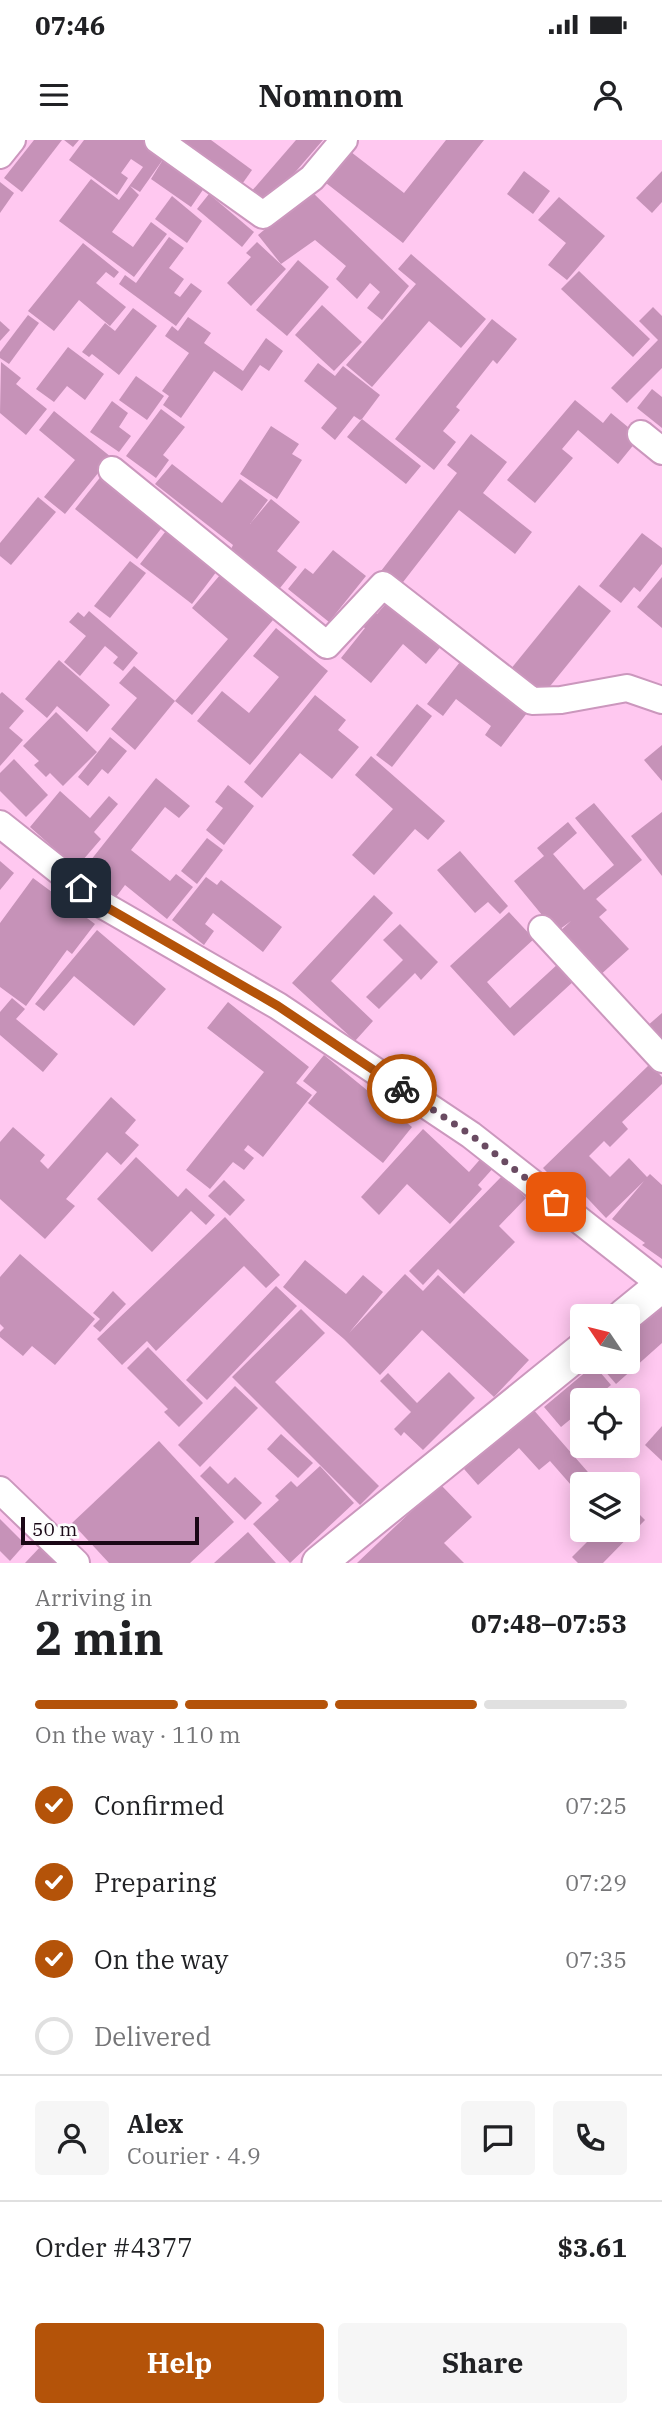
<!DOCTYPE html>
<html lang="en">
<head>
<meta charset="utf-8">
<style>
  body { margin:0; font-family:"IBM Plex Serif",serif; background:#f6f6f6; color:#202124; height:100vh; display:flex; flex-direction:column; font-size:26px; white-space:nowrap }
  * { box-sizing:border-box; margin:0 }
  p { font-size:23px; color:#757577 }
  .icon { flex:none; width:38px; height:38px; fill:none; stroke:currentColor; stroke-width:2; stroke-linecap:round; stroke-linejoin:round }
  .map { position:relative; height:1423px; overflow:hidden }
  .panel { display:flex; flex-direction:column; background:#fff; flex:1 }
  .panel>* { flex:none }
  .needle { width:46px; rotate:305deg }
  .tools { position:absolute; left:570px; top:1164px; display:grid; gap:14px }
  .tools a { display:grid; place-items:center; width:70px; height:70px; border-radius:7px; background:#fff; box-shadow:0 4px 18px #0003; font-size:35px }
  .scale { position:absolute; left:21px; bottom:18px; width:178px; box-sizing:border-box; padding-left:7px; border:4px solid #1a0816; border-top:0; font-size:19px; line-height:24px; white-space:nowrap; color:#1a0816; -webkit-text-stroke:5px #fdfdfd; paint-order:stroke }
  .pin { position:absolute; display:grid; place-items:center; width:60px; height:60px; color:#fff; margin:-30px; border-radius:14px; box-shadow:0 4px 10px #0006 }
  .courier { position:absolute; display:grid; place-items:center; width:70px; height:70px; margin:-35px; border:5px solid #b45309; border-radius:50%; background:#fff; color:#222; box-shadow:0 2px 9px #0007 }
  .summary em { font-style:normal; font-weight:700 }
  .summary div { display:flex; flex-direction:column-reverse }
  .summary { display:flex; align-items:center; justify-content:space-between; height:119px; padding:0 35px }
  h1 { font-size:46px; font-weight:700; line-height:52px }
  .bar { display:grid; grid-template-columns:repeat(4,1fr); gap:10px 7px; align-content:center; height:84px; padding:0 35px }
  .bar i { height:9px; border-radius:5px; background:#e0e0e0 }
  .bar .active { background:#b45309 }
  .bar p { grid-column:span 4 }
  .line { display:flex; align-items:center; gap:18px; padding:0 35px; border-top:2px solid #e0e0e0 }
  .line div { flex:1 }
  .round { display:grid; place-items:center; flex:none; width:74px; height:74px; border-radius:7px; background:#f6f6f6 }
  ol { padding:0 35px; list-style:none }
  li { display:flex; align-items:center; gap:21px; height:77px }
  li p { margin-inline-start:auto }
  li .icon { padding:7px; border-radius:50%; background:#b45309; color:#fff; stroke-width:4 }
  li:last-child { color:#757577 }
  li i { width:38px; height:38px; border:4px solid #e0e0e0; border-radius:50% }
  .cta { display:flex; gap:14px; margin-top:auto; padding:14px 35px }
  .cta a { flex:1; height:80px; border-radius:7px; background:#b45309; color:#fff; font-size:28px; font-weight:700; line-height:80px; text-align:center }
  .cta a+a { background:#f6f6f6; color:#202124 }
  .status { display:flex; justify-content:space-between; align-items:center; height:49px; padding:0 35px; background:#fff; direction:ltr }
  .status svg { height:19px; fill:currentColor }
  header { display:flex; justify-content:space-between; align-items:center; height:91px; padding:0 35px; background:#fff; font-size:32px; font-weight:700 }
  .map>svg:first-child { display:block }
  .building { fill:#c692b8 }
  .lines { fill:none; stroke-linecap:round; stroke-linejoin:round }
  .minor-casing { stroke:#cb97bd; stroke-width:30 }
  .tertiary-casing { stroke:#cb97bd; stroke-width:37 }
  .minor { stroke:#fff; stroke-width:26 }
  .tertiary { stroke:#fff; stroke-width:33 }
  .done { stroke:#6a4b62; stroke-width:7; stroke-dasharray:0 12.6 }
  .route { stroke:#b45309; stroke-width:9 }
</style>
</head>
<body>
<div class="status"><b>07:46</b><svg viewBox="0 0 49 12"><path d="M0 12V9h3v3zM5 12V6h3v6zM10 12V3h3v9zM15 12V0h3v12zM26 1h20v11H26zM47 4h2v5h-2z"/></svg></div>
<header><svg class="icon" aria-label="menu" viewBox="0 0 24 24"><path d="M4 6h16M4 12h16M4 18h16"/></svg>Nomnom<svg class="icon" aria-label="person" viewBox="0 0 24 24"><circle cx="12" cy="8" r="4"/><path d="M4 21q1-7 8-7t8 7"/></svg></header>
<div class="map">
<svg width="662" height="1423" viewBox="0 0 662 1423">
  <rect width="100%" height="100%" fill="#ffc8f0"/>
  <!-- building -->
  <g class="building">
    <polygon points="34,0 62,0 22,52 4,38"/>
    <polygon points="64,0 79,0 73,7"/>
    <polygon points="84,0 147,0 207,44 191,67 151,39 164,18 140,52 130,46 139,55 112,92 133,107 151,82 167,94 134,137 59,81 91,39 119,60 143,27 131,19 121,33 128,38 117,55 69,20"/>
    <polygon points="176,0 211,0 252,30 240,47"/>
    <polygon points="296,0 323,0 266,66 250,53"/>
    <polygon points="446,0 484,0 403,103 326,43 351,12 404,53"/>
    <polygon points="524,31 550,51 533,74 507,54"/>
    <polygon points="662,31 662,62 652,73 636,58"/>
    <polygon points="0,42 14,53 0,73"/>
    <polygon points="311,51 409,146 382,180 367,168 380,152 370,143 357,159 336,139 346,126 315,100 281,124 258,95"/>
    <polygon points="209,54 254,92 242,107 197,69"/>
    <polygon points="172,56 202,81 187,103 155,79"/>
    <polygon points="559,57 605,96 567,140 548,125 566,103 538,80"/>
    <polygon points="169,97 184,108 169,128 184,139 174,153 180,157 191,143 202,151 176,186 119,144 125,135 136,143"/>
    <polygon points="257,102 286,129 251,166 227,143 251,117 246,113"/>
    <polygon points="83,103 119,132 114,138 106,132 96,143 126,167 110,186 79,160 54,191 28,171"/>
    <polygon points="411,114 486,179 461,208 429,181 372,247 346,225 416,144 398,129"/>
    <polygon points="298,120 329,147 287,196 256,170"/>
    <polygon points="579,131 650,199 633,217 561,149"/>
    <polygon points="322,165 362,202 334,231 295,195"/>
    <polygon points="653,167 662,176 662,228 627,263 611,248 658,200 639,181"/>
    <polygon points="133,168 157,186 119,235 92,214 89,217 82,212 105,183 115,191"/>
    <polygon points="28,175 39,183 9,224 0,218 0,212"/>
    <polygon points="188,177 211,193 204,203 243,231 266,198 283,211 269,231 260,225 242,251 214,231 181,278 163,265 169,256 162,251 189,213 165,196 172,186 178,191"/>
    <polygon points="492,179 517,199 497,224 493,220 456,267 460,270 443,291 456,302 434,330 395,299"/>
    <polygon points="0,181 10,190 0,201"/>
    <polygon points="68,207 104,234 85,260 67,246 54,262 36,249"/>
    <polygon points="1,222 21,238 16,244 47,269 26,295 0,273"/>
    <polygon points="318,223 335,236 343,226 380,255 362,279 421,326 406,344 347,297 362,279 360,280 354,276 335,300 321,288 337,268 304,241"/>
    <polygon points="136,236 164,256 147,280 119,260"/>
    <polygon points="652,249 662,257 662,288 637,268"/>
    <polygon points="575,260 603,283 611,273 640,297 618,324 578,290 562,309 573,318 535,363 507,340"/>
    <polygon points="112,261 128,273 119,287 131,296 119,312 90,292"/>
    <polygon points="161,269 185,287 163,315 169,320 156,338 126,316"/>
    <polygon points="54,271 111,317 65,374 44,357 75,320 39,290"/>
    <polygon points="271,286 299,304 292,314 302,320 277,359 240,334"/>
    <polygon points="471,294 507,322 483,353 532,392 515,414 459,370 400,446 381,431 457,333 447,325"/>
    <polygon points="172,324 222,363 240,339 268,360 250,384 271,359 300,382 277,411 297,427 280,448 231,409 233,405 155,344"/>
    <polygon points="106,330 168,380 137,419 75,369"/>
    <polygon points="38,357 56,372 11,425 0,416 0,403"/>
    <polygon points="169,387 220,427 192,464 140,424"/>
    <polygon points="642,393 662,408 662,424 640,452 634,447 621,463 599,446"/>
    <polygon points="333,410 366,436 329,482 288,449 305,428 313,434"/>
    <polygon points="130,421 146,433 110,478 94,466"/>
    <polygon points="220,435 273,480 192,575 175,561 228,499 192,468"/>
    <polygon points="662,437 662,488 637,467"/>
    <polygon points="579,445 611,471 542,556 510,530"/>
    <polygon points="389,460 443,504 426,524 403,504 371,543 341,518 365,488 361,486 373,472 377,474"/>
    <polygon points="89,471 138,513 123,531 113,523 118,517 105,506 80,536 64,522 86,496 69,482 78,472 84,477"/>
    <polygon points="276,488 328,531 250,625 197,581 222,551 249,573 279,537 253,516"/>
    <polygon points="59,520 110,565 87,592 57,566 47,578 25,559"/>
    <polygon points="460,522 527,573 501,607 485,595 491,586 456,559 443,576 427,564"/>
    <polygon points="134,526 175,561 135,610 111,589 137,558 119,543"/>
    <polygon points="2,552 24,571 9,588 23,600 0,626 0,554"/>
    <polygon points="315,555 346,580 338,590 359,607 332,639 300,613 262,658 244,642"/>
    <polygon points="417,564 432,576 392,627 376,615"/>
    <polygon points="56,572 97,612 63,646 50,633 46,637 34,625 39,621 23,606"/>
    <polygon points="110,597 127,611 108,634 102,629 88,646 78,637"/>
    <polygon points="662,605 662,641 644,620"/>
    <polygon points="371,616 445,681 428,700 415,689 374,735 352,715 393,669 355,635"/>
    <polygon points="14,619 48,655 26,677 0,651 0,633"/>
    <polygon points="156,638 190,666 179,678 165,667 131,710 170,741 176,734 193,747 167,779 125,745 116,757 83,730"/>
    <polygon points="228,645 254,666 224,705 206,690 223,668 215,662"/>
    <polygon points="60,651 90,678 109,656 118,664 94,692 101,699 76,728 30,687"/>
    <polygon points="594,663 642,720 596,759 607,770 599,777 629,809 598,837 558,793 571,781 556,792 514,741 544,716 537,708 568,682 577,693 553,714 584,750 614,725 575,678"/>
    <polygon points="662,672 662,736 631,696"/>
    <polygon points="207,698 223,710 197,744 181,731"/>
    <polygon points="460,711 508,766 500,774 488,762 475,773 437,730"/>
    <polygon points="0,721 14,733 0,750"/>
    <polygon points="206,737 217,745 221,740 282,787 263,812 213,773 205,784 214,791 204,805 172,780"/>
    <polygon points="33,738 95,784 72,814 67,810 26,866 0,847 0,783"/>
    <polygon points="374,755 393,773 331,841 373,881 355,901 292,843"/>
    <polygon points="509,772 534,799 487,842 510,868 559,823 575,840 514,896 450,826"/>
    <polygon points="400,784 438,822 421,840 415,833 379,869 366,857 403,820 383,800"/>
    <polygon points="97,790 166,849 134,886 74,836 44,871 35,864"/>
    <polygon points="12,858 25,869 16,879 58,914 43,932 0,895 0,872"/>
    <polygon points="228,862 309,927 296,943 312,955 263,1017 248,1005 244,1010 254,1018 244,1030 233,1022 210,1049 186,1030 264,932 207,888"/>
    <polygon points="662,873 662,905 646,887"/>
    <polygon points="324,915 412,987 383,1023 308,963 317,952 303,941"/>
    <polygon points="650,924 662,937 662,944 622,982 628,989 610,1007 604,1001 589,1016 610,1037 629,1018 647,1037 650,1034 662,1045 662,1119 642,1105 645,1103 612,1079 644,1041 606,1078 574,1044 566,1052 543,1028"/>
    <polygon points="111,957 136,980 125,993 139,1005 121,1025 107,1012 66,1059 75,1066 45,1099 0,1059 0,1002 13,987 45,1015 40,1021 48,1029"/>
    <polygon points="423,989 469,1032 483,1016 495,1026 478,1045 482,1049 450,1084 407,1044 379,1075 361,1057"/>
    <polygon points="136,1017 178,1057 186,1048 215,1075 206,1085 191,1071 152,1112 97,1059"/>
    <polygon points="503,1035 526,1058 499,1086 515,1102 464,1154 438,1129 423,1145 409,1131"/>
    <polygon points="224,1040 245,1060 230,1076 208,1056"/>
    <polygon points="225,1077 280,1135 266,1148 244,1126 156,1211 147,1201 122,1225 97,1199"/>
    <polygon points="20,1114 95,1179 55,1225 32,1206 23,1216 0,1197 0,1192 4,1188 0,1184 0,1137"/>
    <polygon points="305,1120 346,1154 363,1135 383,1152 349,1193 405,1134 423,1151 438,1135 529,1220 494,1257 422,1190 380,1235 344,1199 283,1147"/>
    <polygon points="276,1146 297,1166 207,1260 186,1240"/>
    <polygon points="113,1151 126,1164 100,1192 93,1186 100,1179 93,1173"/>
    <polygon points="662,1166 662,1203 616,1244 598,1223 628,1222 628,1196"/>
    <polygon points="301,1169 325,1193 275,1242 379,1346 360,1365 232,1237"/>
    <polygon points="148,1207 203,1263 179,1287 164,1272 168,1269 127,1228"/>
    <polygon points="594,1225 611,1245 593,1260 583,1260 583,1269 561,1287 544,1267"/>
    <polygon points="449,1232 475,1258 423,1310 404,1292 401,1296 394,1289 411,1272 380,1241 388,1233 417,1263"/>
    <polygon points="235,1246 258,1268 200,1327 178,1305"/>
    <polygon points="532,1268 594,1339 588,1344 583,1344 583,1349 578,1353 550,1321 539,1330 519,1308 478,1345 464,1329"/>
    <polygon points="662,1286 662,1321 645,1305"/>
    <polygon points="281,1294 313,1323 298,1338 267,1309"/>
    <polygon points="159,1301 234,1382 190,1423 109,1423 72,1383"/>
    <polygon points="210,1326 228,1344 235,1337 262,1363 245,1380 200,1336"/>
    <polygon points="320,1326 354,1363 290,1423 253,1384 279,1360 275,1356 291,1341 297,1347"/>
    <polygon points="440,1344 472,1377 444,1403 464,1423 357,1423"/>
    <polygon points="628,1363 645,1380 603,1423 578,1423 572,1417 599,1390 628,1390"/>
    <polygon points="0,1379 25,1404 10,1421 0,1411"/>
    <polygon points="248,1392 276,1423 214,1423"/>
    <polygon points="41,1406 59,1423 25,1423"/>
  </g>
  <g class="lines">
    <!-- minor casing -->
    <g class="minor-casing">
      <g id="minor">
        <polyline points="158,0 263,75 312,38 344,0"/>
        <polyline points="0,15 12,0"/>
        <polyline points="641,294 662,311"/>
        <polyline points="112,330 327,505 383,445 532,561 561,560 627,548 662,560"/>
        <polyline points="0,684 101,764 278,866 471,995 662,1145"/>
        <polyline points="542,789 662,919"/>
        <polyline points="0,1350 76,1423"/>
      </g>
    </g>
    <!-- tertiary casing -->
    <g class="tertiary-casing">
      <g id="tertiary">
        <polyline points="624,1176 662,1145"/>
        <polyline points="319,1423 583,1209"/>
      </g>
    </g>
    <!-- minor -->
    <use href="#minor" class="minor"/>
    <!-- tertiary -->
    <use href="#tertiary" class="tertiary"/>
  </g>
  <g class="lines">
    <!-- done -->
    <polyline class="done" points="402,949 471,995 556,1062"/>
    <!-- route -->
    <polyline class="route" points="81,748 101,764 278,866 402,949"/>
  </g>
</svg>
<div class="tools">
<a><svg class="needle" viewBox="-14 -14 28 28"><path d="M0-13l5 13h-10z" fill="#e53935"/><path d="M0 13l5-13h-10z" fill="#757577"/></svg></a>
<a><svg class="icon" aria-label="locate" viewBox="0 0 24 24"><circle cx="12" cy="12" r="6"/><path d="M12 2v4M12 18v4M2 12h4M18 12h4"/></svg></a>
<a><svg class="icon" aria-label="layers" viewBox="0 0 24 24"><path d="M12 4l9 5-9 5-9-5zM3 14l9 5 9-5"/></svg></a>
</div>
<div class="scale">50 m</div>
<div class="pin" style="left:556px;top:1062px;background:#ea580c"><svg class="icon" aria-label="bag" viewBox="0 0 24 24"><path d="M5 8h14l-1 12H6zM9 8a3 3 0 0 1 6 0"/></svg></div>
<div class="pin" style="left:81px;top:748px;background:#1f2937"><svg class="icon" aria-label="home" viewBox="0 0 24 24"><path d="M3 11l9-7 9 7M6 9v11h12V9"/></svg></div>
<div class="courier" style="left:402px;top:949px"><svg class="icon" aria-label="bike" viewBox="0 0 24 24"><circle cx="6" cy="16" r="4"/><circle cx="18" cy="16" r="4"/><path d="M6 16l4-8h5l3 8M10 8l3 8H6M13 5h3"/></svg></div>
</div>
<section class="panel">
<div class="summary"><div><h1>2 min</h1><p>Arriving in</p></div><em>07:48–07:53</em></div>
<div class="bar"><i class="active"></i><i class="active"></i><i class="active"></i><i></i><p>On the way · 110 m</p></div>
<ol>
<li><svg class="icon" aria-label="check" viewBox="0 0 24 24"><path d="M5 12l5 5 9-10"/></svg>Confirmed<p>07:25</p></li>
<li><svg class="icon" aria-label="check" viewBox="0 0 24 24"><path d="M5 12l5 5 9-10"/></svg>Preparing<p>07:29</p></li>
<li><svg class="icon" aria-label="check" viewBox="0 0 24 24"><path d="M5 12l5 5 9-10"/></svg>On the way<p>07:35</p></li>
<li><i></i>Delivered</li>
</ol>
<div class="line" style="height:126px"><a class="round"><svg class="icon" aria-label="person" viewBox="0 0 24 24"><circle cx="12" cy="8" r="4"/><path d="M4 21q1-7 8-7t8 7"/></svg></a><div><b>Alex</b><p>Courier · 4.9</p></div><a class="round"><svg class="icon" aria-label="chat" viewBox="0 0 24 24"><path d="M4 5h16v11H9l-5 4z"/></svg></a><a class="round"><svg class="icon" aria-label="phone" viewBox="0 0 24 24"><path d="M5 4h4l2 5-3 2q2 4 5 5l2-3 5 2v4C11 20 4 13 5 4z"/></svg></a></div>
<div class="line" style="height:91px"><div>Order #4377</div><b>$3.61</b></div>
<div class="cta"><a>Help</a><a>Share</a></div>
</section>
</body>
</html>
